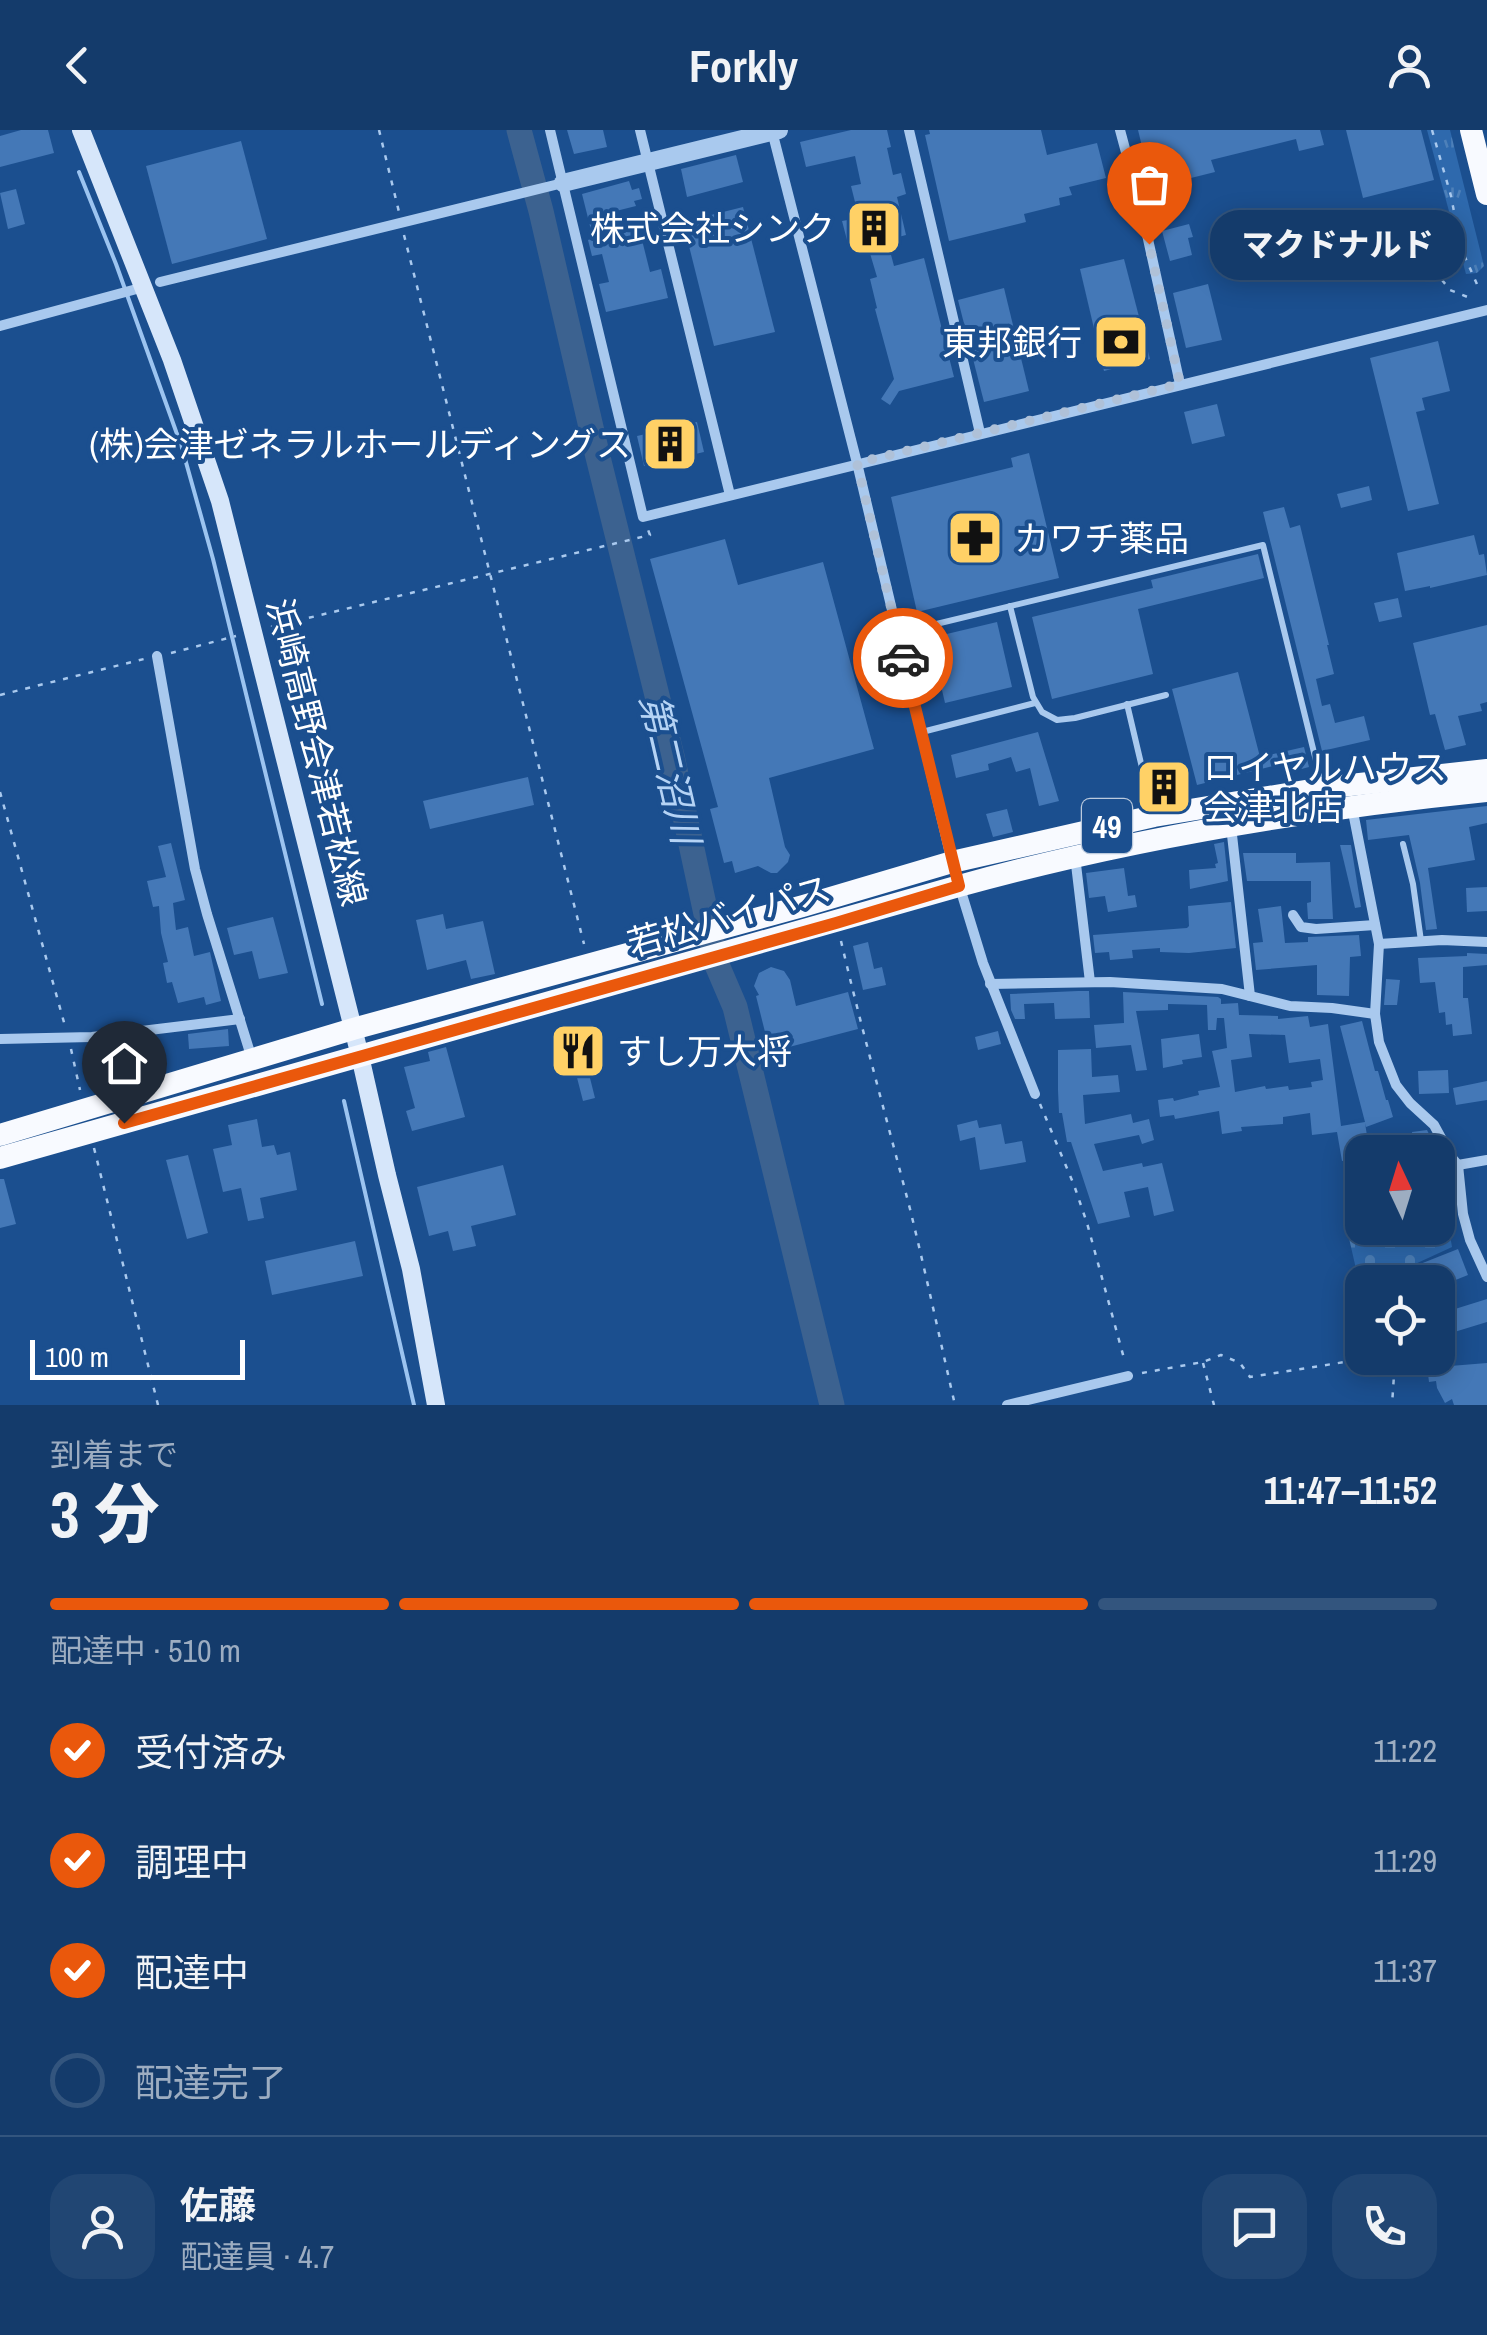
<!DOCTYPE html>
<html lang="ja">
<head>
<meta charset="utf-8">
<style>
  body { margin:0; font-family:"Archivo Narrow","Noto Sans JP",sans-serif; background:#214673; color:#f1f3f6; height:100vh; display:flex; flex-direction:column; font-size:38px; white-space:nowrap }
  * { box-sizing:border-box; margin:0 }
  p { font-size:32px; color:#9dadc1 }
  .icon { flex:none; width:55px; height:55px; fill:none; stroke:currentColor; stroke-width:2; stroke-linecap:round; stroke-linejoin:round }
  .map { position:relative; height:1275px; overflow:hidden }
  .panel { display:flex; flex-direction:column; background:#143b6b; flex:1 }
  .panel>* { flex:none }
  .needle { width:65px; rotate:356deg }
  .buttons { position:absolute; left:1345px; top:1005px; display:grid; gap:20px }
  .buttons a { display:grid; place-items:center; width:110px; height:110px; border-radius:20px; background:#143b6b; box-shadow:0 5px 25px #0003,0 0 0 2px #33557e; font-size:50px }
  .scale { position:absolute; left:30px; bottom:25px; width:215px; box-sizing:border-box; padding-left:10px; border:5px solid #fff; border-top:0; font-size:28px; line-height:35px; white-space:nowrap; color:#fff; -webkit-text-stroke:8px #1b4f8f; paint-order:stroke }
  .pin { position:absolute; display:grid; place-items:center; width:85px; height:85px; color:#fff; margin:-102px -42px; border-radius:50% 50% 50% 0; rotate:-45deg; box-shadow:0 0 10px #0007 }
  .pin .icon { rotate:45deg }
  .courier { position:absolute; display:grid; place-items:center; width:100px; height:100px; margin:-50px; border:8px solid #ea580c; border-radius:50%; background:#fff; color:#222; box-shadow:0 2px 12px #0007 }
  .bubble { position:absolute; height:70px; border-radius:30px; background:#143b6b; box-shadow:0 5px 25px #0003,0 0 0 2px #33557e; font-size:32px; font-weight:800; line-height:70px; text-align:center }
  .head em { font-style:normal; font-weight:800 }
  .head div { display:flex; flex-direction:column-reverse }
  .head { display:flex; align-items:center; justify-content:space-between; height:170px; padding:0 50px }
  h1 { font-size:65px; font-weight:800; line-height:75px }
  .bar { display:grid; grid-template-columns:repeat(4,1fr); gap:15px 10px; align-content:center; height:120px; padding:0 50px }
  .bar i { height:12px; border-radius:8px; background:#33557e }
  .bar .active { background:#ea580c }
  .bar p { grid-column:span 4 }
  .line { display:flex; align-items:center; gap:25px; padding:0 50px; border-top:2px solid #33557e }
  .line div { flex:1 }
  .round { display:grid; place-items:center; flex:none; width:105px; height:105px; border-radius:30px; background:#214673 }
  ol { padding:0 50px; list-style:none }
  li { display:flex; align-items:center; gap:30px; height:110px }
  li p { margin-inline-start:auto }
  li .icon { padding:10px; border-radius:50%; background:#ea580c; color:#fff; stroke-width:4 }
  li:last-child { color:#9dadc1 }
  li i { width:55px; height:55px; border:5px solid #33557e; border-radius:50% }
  header { display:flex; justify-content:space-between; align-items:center; height:130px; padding:0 50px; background:#143b6b; font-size:45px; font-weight:800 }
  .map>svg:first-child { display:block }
  .cemetery { fill:url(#cemetery-stones) }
  .park { fill:url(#park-tufts) }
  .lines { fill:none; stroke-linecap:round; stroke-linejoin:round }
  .stream { stroke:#9cc4f0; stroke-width:4 }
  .river { stroke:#3c6290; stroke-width:25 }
  .building { fill:#4478b7; fill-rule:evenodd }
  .path { stroke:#a9c9ee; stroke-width:2.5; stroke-dasharray:5 8; stroke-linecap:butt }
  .service { stroke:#a9c9ee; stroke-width:6 }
  .minor { stroke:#a9c9ee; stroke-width:10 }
  .tertiary { stroke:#a9c9ee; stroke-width:18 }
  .secondary { stroke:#d6e6fa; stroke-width:18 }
  .trunk { stroke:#f8faff; stroke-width:22 }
  .done { stroke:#afc1d8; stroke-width:10; stroke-dasharray:0 18 }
  .route { stroke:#ea580c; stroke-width:12 }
  .labels { text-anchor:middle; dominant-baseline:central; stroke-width:8; stroke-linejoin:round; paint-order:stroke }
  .shield { fill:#1b4f8f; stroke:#bbcadd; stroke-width:2.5 }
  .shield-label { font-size:32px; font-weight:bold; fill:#fff }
  .poi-label { font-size:35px; fill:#fff; stroke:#1b4f8f; text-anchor:end }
  .street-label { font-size:35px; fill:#fff; stroke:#1b4f8f }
  .water-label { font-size:38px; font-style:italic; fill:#b5d3f5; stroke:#1b4f8f }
</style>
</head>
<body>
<header><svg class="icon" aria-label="back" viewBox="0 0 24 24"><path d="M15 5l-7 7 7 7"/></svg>Forkly<svg class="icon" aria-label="person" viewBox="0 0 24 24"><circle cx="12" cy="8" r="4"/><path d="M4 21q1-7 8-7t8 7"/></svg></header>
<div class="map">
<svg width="1487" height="1275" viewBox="0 0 1487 1275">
  <defs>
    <pattern id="cemetery-stones" width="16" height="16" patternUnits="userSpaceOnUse" patternTransform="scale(2.5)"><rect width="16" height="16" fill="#2e69ad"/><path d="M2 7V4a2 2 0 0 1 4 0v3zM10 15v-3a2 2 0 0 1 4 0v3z" fill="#4d80b9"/></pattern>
    <pattern id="park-tufts" width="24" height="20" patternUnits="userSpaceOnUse" patternTransform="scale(2.5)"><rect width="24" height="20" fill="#2e69ad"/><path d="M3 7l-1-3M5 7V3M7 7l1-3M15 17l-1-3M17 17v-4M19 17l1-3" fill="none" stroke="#4d80b9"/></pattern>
  </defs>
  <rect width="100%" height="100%" fill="#1b4f8f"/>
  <!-- cemetery -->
  <polygon class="cemetery" points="1438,1052 1441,1052 1452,1117 1376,1152 1362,1152 1362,1165 1343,1082 1357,1080 1356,1067 1362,1065 1362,1098 1438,1098"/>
  <!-- park -->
  <polygon class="park" points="1427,0 1450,0 1484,136 1477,143 1466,144"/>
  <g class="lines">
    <!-- stream -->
    <g class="stream">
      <polyline points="79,42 116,134 182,318 213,429 322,874"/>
      <polyline points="344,971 414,1275"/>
    </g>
    <!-- river -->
    <polyline class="river" points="519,0 541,81 597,323 672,626 717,835 735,877 832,1275"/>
  </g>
  <!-- building -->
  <g class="building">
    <polygon points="21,0 48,0 54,23 0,37 0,6"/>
    <polygon points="567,0 603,0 607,17 574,24"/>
    <polygon points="851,0 887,0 891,17 887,18 893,45 901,43 906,64 897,67 906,105 887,110 894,136 924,128 954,247 899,261 890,275 881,269 894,249 875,179 877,178 870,149 877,147 869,120 851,109 847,110 842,91 859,88 851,56 861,54 855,26 806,37 800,12"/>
    <polygon points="929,0 1041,0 1047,25 1097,13 1106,48 1069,57 1072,65 1059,68 1060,75 1024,84 1026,92 949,111 925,5 930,4"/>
    <polygon points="1138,0 1320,0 1324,15 1299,21 1296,9 1211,30 1215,42 1187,49 1183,36 1149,45"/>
    <polygon points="1346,0 1421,0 1434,50 1363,68"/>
    <polygon points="241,11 267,109 172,134 146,36"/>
    <polygon points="736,25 743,52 687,67 681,39"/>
    <polygon points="629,51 632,60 639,58 642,69 634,71 636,76 612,82 617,104 639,98 650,142 661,139 668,168 606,182 599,154 609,152 602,124 592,126 588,110 593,108 582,64"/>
    <polygon points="16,59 25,94 8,99 0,63"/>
    <polygon points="743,77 775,202 714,216 683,92"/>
    <polygon points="1189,94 1193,107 1188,108 1192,125 1170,131 1162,101"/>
    <polygon points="1124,129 1150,229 1104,241 1080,139"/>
    <polygon points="1208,154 1222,210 1186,218 1173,163"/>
    <polygon points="1004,158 1029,261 984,272 958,170"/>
    <polygon points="1438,211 1450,261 1422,268 1425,280 1416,282 1439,374 1408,381 1370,228"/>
    <polygon points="1217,274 1225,306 1192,314 1184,282"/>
    <polygon points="697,292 704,322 644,336 637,306"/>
    <polygon points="1029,323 1059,448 917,482 891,367 1013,337 1011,328"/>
    <polygon points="1369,356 1372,370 1341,378 1337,364"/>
    <polygon points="1284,377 1290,398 1300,395 1329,515 1327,515 1334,544 1316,549 1322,576 1330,574 1335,593 1364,586 1370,610 1322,621 1263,382"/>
    <polygon points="1474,405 1479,425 1484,424 1487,445 1430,458 1430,456 1405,461 1397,423"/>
    <polygon points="725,409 738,455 823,432 874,619 769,648 785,717 790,725 788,732 777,743 771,743 758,736 735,743 732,731 724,733 710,679 718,677 650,429"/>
    <polygon points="1258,424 1264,448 1138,479 1153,544 1052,569 1032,487 1153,458 1151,450"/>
    <polygon points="1398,468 1402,487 1379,492 1374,473"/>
    <polygon points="997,492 1012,557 945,573 930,508"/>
    <polygon points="1487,495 1487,572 1480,574 1482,581 1458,586 1466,615 1445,620 1435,584 1430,585 1413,513"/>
    <polygon points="1238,542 1260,627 1304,617 1309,637 1283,644 1281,634 1197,655 1172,559"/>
    <polygon points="1038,602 1059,671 1039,676 1030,638 1016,642 1011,627 988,634 989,640 956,648 951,625"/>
    <polygon points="528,647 534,675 430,699 423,671"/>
    <polygon points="1487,676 1487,693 1469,697 1475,730 1428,738 1437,799 1426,800 1420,753 1409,705 1368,710 1366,690"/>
    <polygon points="1007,679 1013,702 993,707 986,684"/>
    <polygon points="1224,712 1228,751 1190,759 1189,740 1216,738 1215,734 1218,733 1214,714"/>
    <polygon points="171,713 185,770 173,773 176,800 188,797 194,826 210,822 221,871 206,875 204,867 178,873 172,852 167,853 163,833 168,832 161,803 159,776 153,777 147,751 166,747 158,716"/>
    <polygon points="1340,715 1351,715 1361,777 1355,778"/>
    <polygon points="1243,723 1296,723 1296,733 1330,732 1333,789 1308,789 1307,773 1311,772 1311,751 1247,751"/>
    <polygon points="1124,738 1128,766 1135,765 1137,777 1108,782 1105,766 1089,768 1086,743"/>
    <polygon points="1487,757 1487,781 1467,782 1466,758"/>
    <polygon points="1231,772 1236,818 1189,823 1160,822 1160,818 1132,820 1133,828 1110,830 1109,822 1095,823 1093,805 1187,798 1189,796 1188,776"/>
    <polygon points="1281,776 1285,813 1308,812 1308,807 1359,805 1361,826 1350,827 1349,866 1317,865 1317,835 1256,840 1253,813 1263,812 1258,779"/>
    <polygon points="443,784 446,799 483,791 495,844 471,849 466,830 427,840 416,790"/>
    <polygon points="273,787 288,843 259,849 252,821 234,825 227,798"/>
    <polygon points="868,812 874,839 882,837 886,855 863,860 853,816"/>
    <polygon points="1467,823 1487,824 1487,835 1463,837 1463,868 1468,868 1472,904 1453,906 1452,894 1446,895 1445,882 1439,883 1435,852 1420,853 1418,828 1467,826"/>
    <polygon points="771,837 784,841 790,850 796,876 848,862 858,899 770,922 756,866 759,865 754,856 759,843"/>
    <polygon points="1386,849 1400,850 1397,875 1384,875"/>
    <polygon points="1078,861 1089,861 1090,888 1055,889 1054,873 1024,874 1025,889 1015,889 1011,880 1010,864"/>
    <path d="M 1123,862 L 1218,867 L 1221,869 L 1221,874 L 1238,873 L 1239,885 L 1278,886 L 1278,889 L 1308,886 L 1310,897 L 1328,894 L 1341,996 L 1365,992 L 1340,896 L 1362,891 L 1375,941 L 1378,941 L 1386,970 L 1388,970 L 1393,987 L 1366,997 L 1365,993 L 1369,1018 L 1366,1019 L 1366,1022 L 1362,1022 L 1362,1064 L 1356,1065 L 1350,1030 L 1342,1031 L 1337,1002 L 1312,1005 L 1310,983 L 1283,987 L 1283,994 L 1241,997 L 1242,1001 L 1222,1004 L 1219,981 L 1175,989 L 1174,985 L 1160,987 L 1158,970 L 1173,968 L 1174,971 L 1199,965 L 1198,961 L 1220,957 L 1212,921 L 1227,918 L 1224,888 L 1217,888 L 1216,900 L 1208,900 L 1207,875 L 1168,874 L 1168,880 L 1136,881 L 1147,940 L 1136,941 L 1131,915 L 1096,918 L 1094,895 L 1124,893 ZM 1249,904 L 1285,905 L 1289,933 L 1320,929 L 1323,950 L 1311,952 L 1312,957 L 1289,960 L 1288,956 L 1266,959 L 1265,956 L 1235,962 L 1231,930 L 1252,927 Z"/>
    <polygon points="228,899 229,916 189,919 188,904"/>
    <polygon points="998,901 1001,914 978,920 975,907"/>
    <polygon points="593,904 600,929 586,932 595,968 583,971 574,936 566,938 560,913"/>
    <polygon points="1199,904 1202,927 1182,930 1183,934 1163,938 1161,909"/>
    <polygon points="446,917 465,987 412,1001 406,981 415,978 404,937 430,931 428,922"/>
    <polygon points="1091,919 1092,947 1118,945 1120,962 1083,965 1085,994 1131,984 1133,993 1149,989 1154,1010 1142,1014 1139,1005 1094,1014 1103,1041 1142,1033 1143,1037 1162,1033 1174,1081 1154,1086 1148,1057 1124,1062 1130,1087 1098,1094 1071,1012 1067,1012 1062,983 1059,983 1058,960 1058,920"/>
    <polygon points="1448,940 1449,963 1419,964 1418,941"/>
    <polygon points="1487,951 1487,970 1456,975 1453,958"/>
    <polygon points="257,989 262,1017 274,1015 277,1025 290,1022 297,1060 260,1068 264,1088 248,1091 241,1058 223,1062 213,1019 232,1015 228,995"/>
    <polygon points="977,990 979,998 1001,994 1005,1014 1022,1011 1026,1032 980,1040 975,1007 960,1011 957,995"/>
    <polygon points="1427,1000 1431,1008 1433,1022 1414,1022 1412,1002"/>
    <polygon points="188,1025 208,1103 187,1109 166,1030"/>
    <polygon points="503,1035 516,1085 471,1096 476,1116 453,1121 448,1101 429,1106 417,1057"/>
    <polygon points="0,1049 4,1049 16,1094 0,1098"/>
    <polygon points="355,1111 363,1146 272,1165 265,1131"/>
    <polygon points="1458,1119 1468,1145 1438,1157 1438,1152 1416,1152 1410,1138"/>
    <polygon points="1487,1169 1487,1192 1438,1207 1438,1190 1457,1184 1455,1179"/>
    <polygon points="1426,1228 1444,1228 1446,1234 1450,1233 1450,1236 1487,1233 1487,1275 1454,1275 1452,1269 1445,1273 1437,1258 1436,1251 1429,1252"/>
  </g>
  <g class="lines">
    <!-- path -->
    <g class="path">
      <polyline points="379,0 399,82"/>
      <polyline points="1432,0 1451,66 1461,118 1480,161"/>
      <polyline points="404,105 584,814"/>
      <polyline points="1442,150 1450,160 1470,168"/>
      <polyline points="271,497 650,405 647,397"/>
      <polyline points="171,523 236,506"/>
      <polyline points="0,565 144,529"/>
      <polyline points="0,662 65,896"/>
      <path d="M 841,811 C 862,901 887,990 910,1079 C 926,1144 940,1210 955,1275"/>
      <polyline points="71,919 80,960"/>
      <polyline points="1040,974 1074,1055 1087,1093 1125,1232"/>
      <polyline points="94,1018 158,1275"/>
      <polyline points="1203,1233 1214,1275"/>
      <polyline points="1142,1243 1203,1232 1221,1225 1240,1233 1250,1247 1364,1229 1394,1245 1392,1275"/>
    </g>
    <!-- service -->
    <g class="service">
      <polyline points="1010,476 1033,567 1042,582 1057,590 1075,588 1166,565"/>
      <polyline points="899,503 1263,415 1321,651"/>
      <polyline points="1127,574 1152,680"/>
      <polyline points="922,602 1035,573"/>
      <polyline points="1403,714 1413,754 1421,811"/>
    </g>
    <!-- minor -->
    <g class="minor">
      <polyline points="550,0 643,387 1487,180"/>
      <polyline points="640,0 730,365"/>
      <polyline points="909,0 980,303"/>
      <polyline points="1120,0 1142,82 1180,254"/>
      <polyline points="772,1 857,333 952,732"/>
      <polyline points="160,152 563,53"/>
      <polyline points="0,196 144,157"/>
      <polyline points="157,526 195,739 207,784 252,929"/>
      <polyline points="1352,677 1379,814 1375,884 1379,912 1396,955 1410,973 1434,995 1452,1028 1458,1035 1463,1084 1470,1110 1487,1147"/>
      <polyline points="1231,696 1250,866"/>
      <polyline points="1075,726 1090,852"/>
      <polyline points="960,758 983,833 1035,964"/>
      <polyline points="1293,785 1301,797 1316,799 1375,795"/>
      <polyline points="1379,814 1442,810 1487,812"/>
      <polyline points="990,854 1110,852 1222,859 1290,876 1332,878 1375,884"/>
      <polyline points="0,909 92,907 240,889"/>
      <polyline points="1458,1035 1487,1030"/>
      <polyline points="1007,1275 1128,1246"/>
    </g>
    <!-- tertiary -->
    <polyline class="tertiary" points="563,53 779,0"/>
    <!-- secondary -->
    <polyline class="secondary" points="81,0 172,230 220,371 360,926 387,1045 411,1139 436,1275"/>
    <!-- trunk -->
    <g class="trunk">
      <polyline points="1471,0 1487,64"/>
      <polyline points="0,1005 353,899 803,776 952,732 1154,686 1323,658 1487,640"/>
      <path d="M 0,1028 L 959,756 C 1132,708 1309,679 1487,661"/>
    </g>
  </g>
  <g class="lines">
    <!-- done -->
    <polyline class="done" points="903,528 857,333 1180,254 1149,114"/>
    <!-- route -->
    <polyline class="route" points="124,993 836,793 959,756 903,528"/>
  </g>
  <!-- icons -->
  <defs>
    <g id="building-square" transform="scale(2.875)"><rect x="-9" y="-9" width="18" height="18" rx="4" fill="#ffd166" stroke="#1b4f8f"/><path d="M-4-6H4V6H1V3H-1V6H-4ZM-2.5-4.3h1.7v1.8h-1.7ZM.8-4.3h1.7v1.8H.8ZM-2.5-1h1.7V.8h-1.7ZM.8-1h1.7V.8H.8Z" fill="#111"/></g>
    <g id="bank-square" transform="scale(2.875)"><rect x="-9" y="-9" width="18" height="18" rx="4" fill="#ffd166" stroke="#1b4f8f"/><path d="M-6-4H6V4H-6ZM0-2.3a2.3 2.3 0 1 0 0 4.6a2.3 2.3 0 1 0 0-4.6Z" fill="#111"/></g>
    <g id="pharmacy-square" transform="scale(2.875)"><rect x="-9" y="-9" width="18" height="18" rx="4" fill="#ffd166" stroke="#1b4f8f"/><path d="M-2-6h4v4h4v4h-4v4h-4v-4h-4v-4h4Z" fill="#111"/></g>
    <g id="restaurant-square" transform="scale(2.875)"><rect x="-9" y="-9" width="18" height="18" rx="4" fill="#ffd166" stroke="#1b4f8f"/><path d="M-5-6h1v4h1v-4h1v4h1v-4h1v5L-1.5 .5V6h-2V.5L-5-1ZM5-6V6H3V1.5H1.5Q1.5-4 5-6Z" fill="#111"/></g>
  </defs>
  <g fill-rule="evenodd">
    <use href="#building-square" x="874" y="98"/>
    <use href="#bank-square" x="1121" y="212"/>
    <use href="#building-square" x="670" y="314"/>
    <use href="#pharmacy-square" x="975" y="408"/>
    <use href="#building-square" x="1164" y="657"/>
    <use href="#restaurant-square" x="578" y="921"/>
  </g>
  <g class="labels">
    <!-- shield labels -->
    <rect class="shield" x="1082" y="669" width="50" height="54" rx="8"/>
    <g class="shield-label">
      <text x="1107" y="696">49</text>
    </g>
    <!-- poi labels -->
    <g class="poi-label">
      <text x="835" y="98">株式会社シンク</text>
      <text x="1082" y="212">東邦銀行</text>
      <text x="631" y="314">(株)会津ゼネラルホールディングス</text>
      <text x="1014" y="408" text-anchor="start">カワチ薬品</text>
      <text x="1203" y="637" text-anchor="start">ロイヤルハウス<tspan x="1203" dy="40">会津北店</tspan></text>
      <text x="617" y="921" text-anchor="start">すし万大将</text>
    </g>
    <!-- street labels -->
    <g class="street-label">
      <text transform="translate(317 622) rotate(76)">浜崎高野会津若松線</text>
      <text transform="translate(729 786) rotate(-16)">若松バイパス</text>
    </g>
    <!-- water labels -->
    <g class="water-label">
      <text transform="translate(670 639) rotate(77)">第二沼川</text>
    </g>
  </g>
</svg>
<div class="buttons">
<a><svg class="needle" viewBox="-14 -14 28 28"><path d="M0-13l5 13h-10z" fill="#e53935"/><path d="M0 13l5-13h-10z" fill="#9dadc1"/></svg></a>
<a><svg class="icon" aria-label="locate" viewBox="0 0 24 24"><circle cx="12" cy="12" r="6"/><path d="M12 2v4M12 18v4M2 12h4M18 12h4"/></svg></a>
</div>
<div class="scale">100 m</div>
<div class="pin" style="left:1149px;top:114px;background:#ea580c"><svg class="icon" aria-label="bag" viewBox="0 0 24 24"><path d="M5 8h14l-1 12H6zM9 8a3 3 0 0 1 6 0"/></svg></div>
<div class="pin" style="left:124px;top:993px;background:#1f2937"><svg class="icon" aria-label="home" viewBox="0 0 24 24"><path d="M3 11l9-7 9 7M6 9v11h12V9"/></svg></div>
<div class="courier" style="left:903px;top:528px"><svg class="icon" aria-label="car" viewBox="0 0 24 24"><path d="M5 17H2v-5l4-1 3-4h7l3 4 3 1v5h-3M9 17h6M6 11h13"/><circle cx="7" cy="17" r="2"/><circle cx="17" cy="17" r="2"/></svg></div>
<div class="bubble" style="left:1210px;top:80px;width:255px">マクドナルド</div>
</div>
<section class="panel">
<div class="head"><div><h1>3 分</h1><p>到着まで</p></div><em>11:47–11:52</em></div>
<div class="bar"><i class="active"></i><i class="active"></i><i class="active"></i><i></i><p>配達中 · 510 m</p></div>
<ol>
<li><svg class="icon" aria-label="check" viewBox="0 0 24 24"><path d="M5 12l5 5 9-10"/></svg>受付済み<p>11:22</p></li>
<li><svg class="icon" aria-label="check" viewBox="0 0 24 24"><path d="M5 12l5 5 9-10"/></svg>調理中<p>11:29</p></li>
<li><svg class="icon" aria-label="check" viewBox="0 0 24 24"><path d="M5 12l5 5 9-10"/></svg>配達中<p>11:37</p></li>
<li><i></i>配達完了</li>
</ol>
<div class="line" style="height:180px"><a class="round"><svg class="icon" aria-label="person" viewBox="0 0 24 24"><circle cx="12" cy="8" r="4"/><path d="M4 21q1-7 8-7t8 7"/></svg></a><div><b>佐藤</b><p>配達員 · 4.7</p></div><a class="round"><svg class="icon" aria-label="chat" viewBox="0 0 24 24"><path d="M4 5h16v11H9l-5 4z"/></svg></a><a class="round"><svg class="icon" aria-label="phone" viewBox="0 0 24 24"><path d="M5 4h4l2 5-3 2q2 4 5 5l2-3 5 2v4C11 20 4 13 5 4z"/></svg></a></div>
</section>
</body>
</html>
